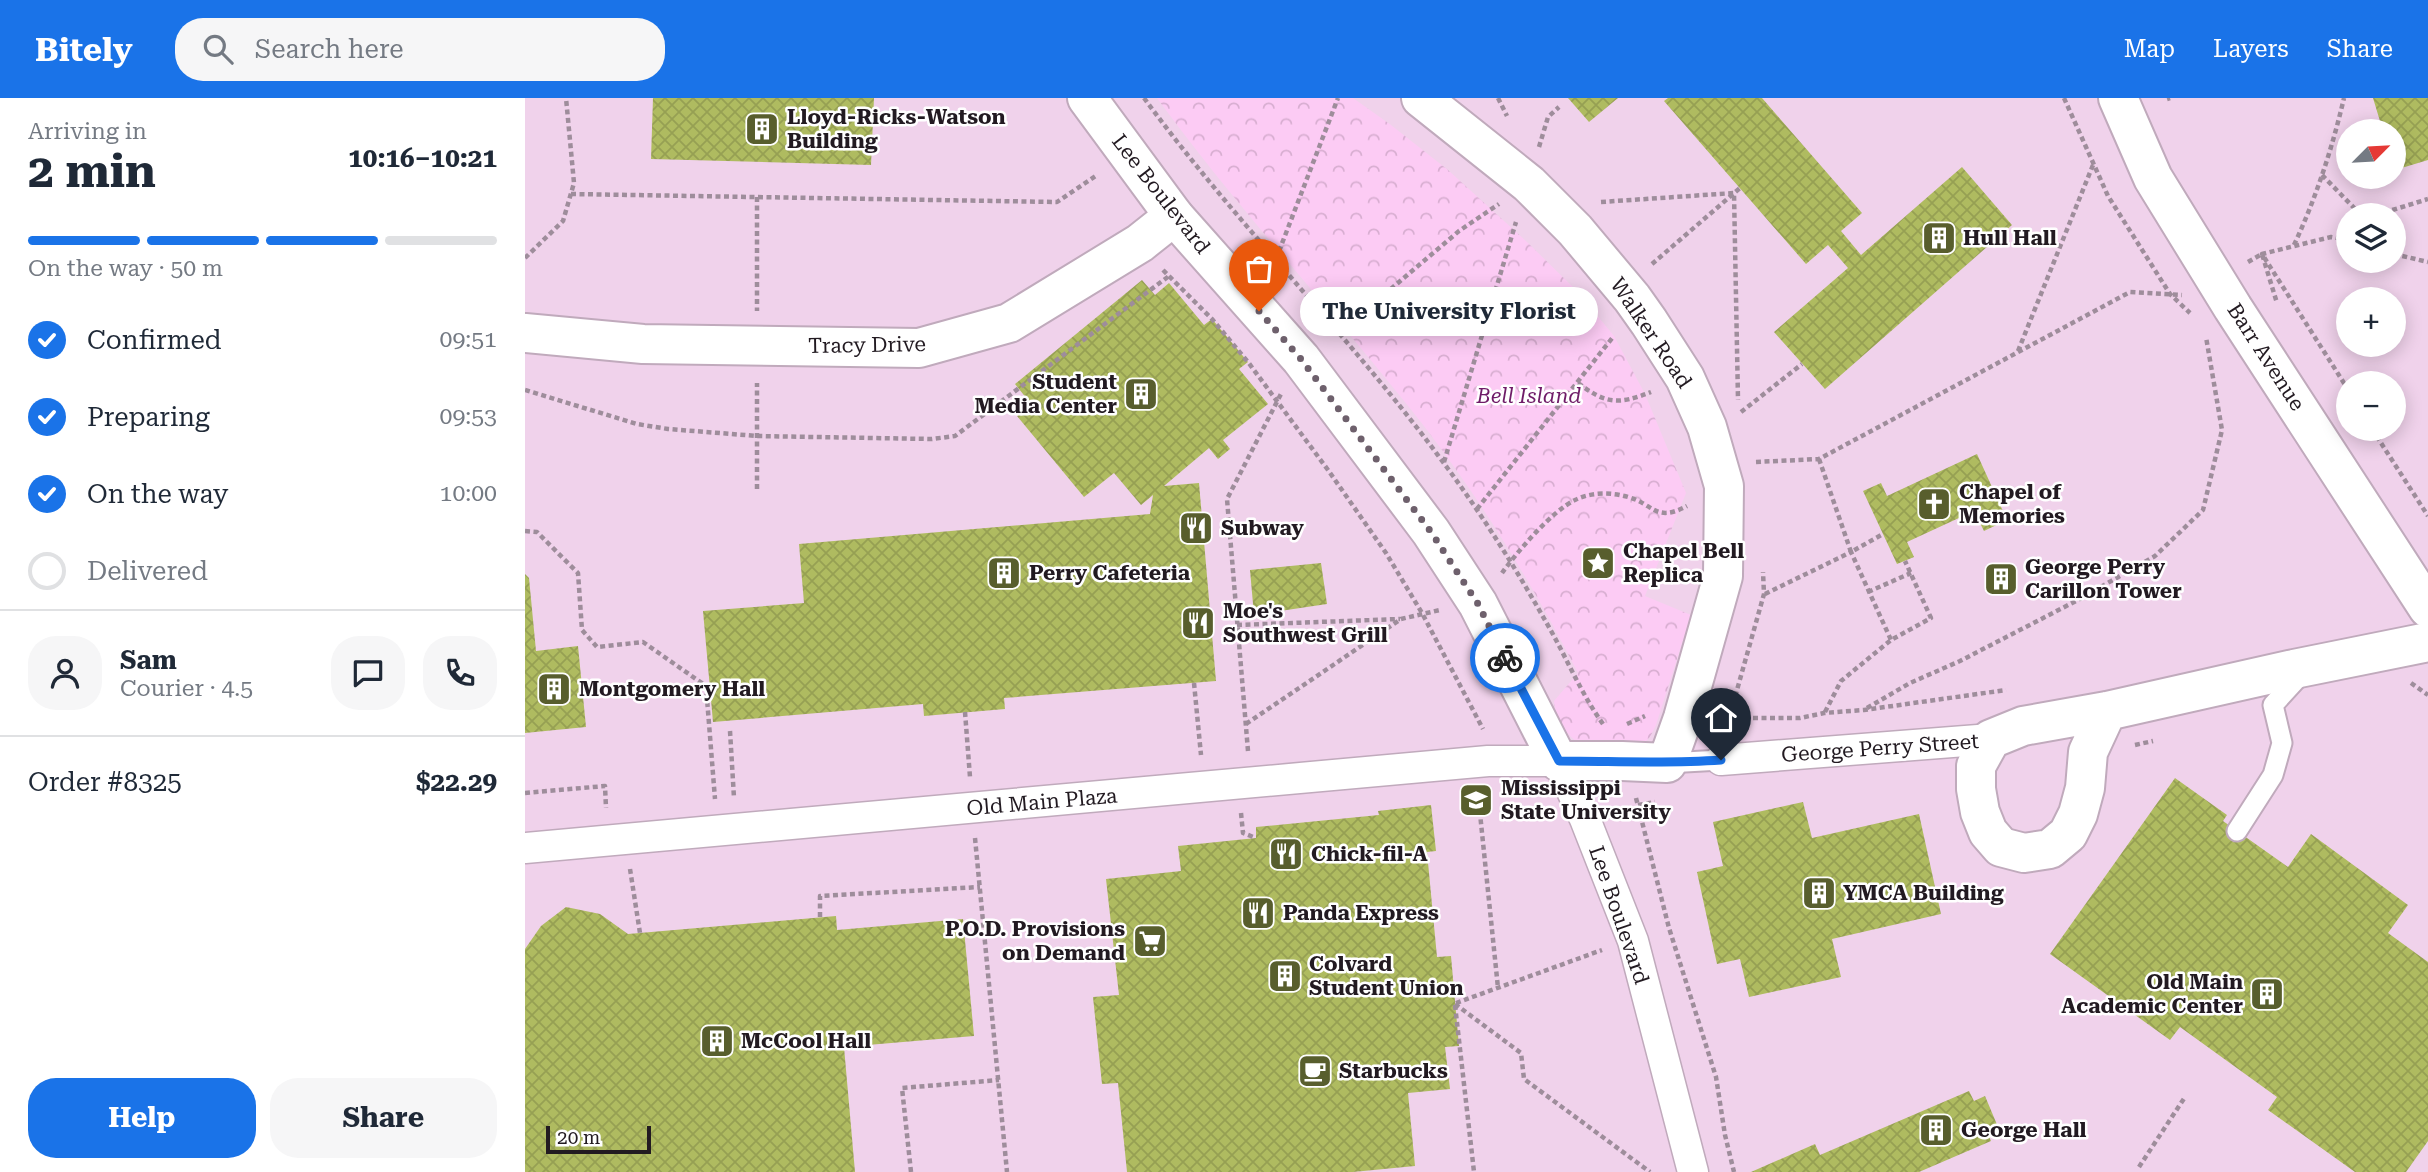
<!DOCTYPE html>
<html lang="en">
<head>
<meta charset="utf-8">
<style>
  body { margin:0; font-family:"Roboto Serif",serif; background:#f6f6f7; color:#1f2937; height:100vh; display:flex; flex-direction:column; font-size:26px; white-space:nowrap }
  * { box-sizing:border-box; margin:0 }
  p { font-size:23px; color:#747a83 }
  .icon { flex:none; width:38px; height:38px; fill:none; stroke:currentColor; stroke-width:2; stroke-linecap:round; stroke-linejoin:round }
  .map { position:relative; flex:1; overflow:hidden }
  .drawer { display:flex; flex-direction:column; background:#fff; width:525px }
  .drawer>* { flex:none }
  .needle { width:46px; rotate:66deg }
  .tools { position:absolute; left:1811px; top:21px; display:grid; gap:14px }
  .tools a { display:grid; place-items:center; width:70px; height:70px; border-radius:50%; background:#fff; box-shadow:0 4px 18px #0003; font-size:35px }
  .scale { position:absolute; left:21px; bottom:18px; width:105px; box-sizing:border-box; padding-left:7px; border:4px solid #221a21; border-top:0; font-size:19px; line-height:24px; white-space:nowrap; color:#221a21; -webkit-text-stroke:5px #fff; paint-order:stroke }
  .pin { position:absolute; display:grid; place-items:center; width:60px; height:60px; color:#fff; margin:-72px -30px; border-radius:50% 50% 50% 0; rotate:-45deg; box-shadow:0 0 7px #0007 }
  .pin .icon { rotate:45deg }
  .courier { position:absolute; display:grid; place-items:center; width:70px; height:70px; margin:-35px; border:5px solid #1a73e8; border-radius:50%; background:#fff; color:#222; box-shadow:0 2px 9px #0007 }
  .bubble { position:absolute; height:49px; border-radius:24px; background:#fff; box-shadow:0 4px 18px #0003; font-size:23px; font-weight:700; line-height:49px; text-align:center }
  .head em { font-style:normal; font-weight:700 }
  .head div { display:flex; flex-direction:column-reverse }
  .head { display:flex; align-items:center; justify-content:space-between; height:119px; padding:0 28px }
  h1 { font-size:46px; font-weight:700; line-height:52px }
  .bar { display:grid; grid-template-columns:repeat(4,1fr); gap:10px 7px; align-content:center; height:84px; padding:0 28px }
  .bar i { height:9px; border-radius:5px; background:#e0e1e3 }
  .bar .on { background:#1a73e8 }
  .bar p { grid-column:span 4 }
  .line { display:flex; align-items:center; gap:18px; padding:0 28px; border-top:2px solid #e0e1e3 }
  .line div { flex:1 }
  .round { display:grid; place-items:center; flex:none; width:74px; height:74px; border-radius:28px; background:#f6f6f7 }
  ol { padding:0 28px; list-style:none }
  li { display:flex; align-items:center; gap:21px; height:77px }
  li p { margin-inline-start:auto }
  li .icon { padding:7px; border-radius:50%; background:#1a73e8; color:#fff; stroke-width:4 }
  li:last-child { color:#747a83 }
  li i { width:38px; height:38px; border:4px solid #e0e1e3; border-radius:50% }
  .primary-button { display:flex; gap:14px; margin-top:auto; padding:14px 28px }
  .primary-button a { flex:1; height:80px; border-radius:28px; background:#1a73e8; color:#fff; font-size:28px; font-weight:700; line-height:80px; text-align:center }
  .primary-button a+a { background:#f6f6f7; color:#1f2937 }
  header { display:flex; align-items:center; gap:42px; box-sizing:border-box; height:98px; padding:0 35px; background:#1a73e8; color:#fff }
  header strong { font-size:33px }
  nav { display:flex; gap:38px; margin-inline-start:auto; font-size:24px }
  .search { width:490px; height:63px; background:#f6f6f7; display:flex; align-items:center; gap:18px; box-sizing:border-box; padding:0 24px; border-radius:28px; color:#747a83; font-size:26px }
  main { display:flex; flex:1; min-height:0 }
  .map>svg:first-child { display:block }
  .built { fill:#f0d2eb; fill-rule:evenodd }
  .park { fill:url(#park-crowns) }
  .building { fill:url(#building-cross-hatch) }
  .lines { fill:none; stroke-linecap:round; stroke-linejoin:round }
  .service-casing { stroke:#c0aabc; stroke-width:23 }
  .pedestrian-casing { stroke:#c0aabc; stroke-width:33 }
  .minor-casing { stroke:#c0aabc; stroke-width:42 }
  .tertiary-casing { stroke:#c0aabc; stroke-width:42 }
  .path { stroke:#9e8d9b; stroke-width:4.5; stroke-dasharray:5 3.5; stroke-linecap:butt }
  .service { stroke:#fff; stroke-width:19 }
  .pedestrian { stroke:#fff; stroke-width:30 }
  .minor { stroke:#fff; stroke-width:38 }
  .tertiary { stroke:#fff; stroke-width:38 }
  .done { stroke:#6e606c; stroke-width:7; stroke-dasharray:0 12.6 }
  .route { stroke:#1a73e8; stroke-width:9 }
  .labels { text-anchor:middle; dominant-baseline:central; stroke-width:5; stroke-linejoin:round; paint-order:stroke }
  .poi-label { font-size:21px; font-weight:bold; fill:#221a21; stroke:#fff; text-anchor:start }
  .street-label { font-size:21px; fill:#221a21; stroke:#fff }
  .park-label { font-size:21px; font-style:italic; fill:#6f1c68; stroke:#fff }
</style>
</head>
<body>
<header>
<strong>Bitely</strong>
<div class="search"><svg class="icon" aria-label="search" viewBox="0 0 24 24"><circle cx="10" cy="10" r="6"/><path d="M15 15l6 6"/></svg>Search here</div>
<nav><a>Map</a><a>Layers</a><a>Share</a></nav>
</header>
<main>
<section class="drawer">
<div class="head"><div><h1>2 min</h1><p>Arriving in</p></div><em>10:16–10:21</em></div>
<div class="bar"><i class="on"></i><i class="on"></i><i class="on"></i><i></i><p>On the way · 50 m</p></div>
<ol>
<li><svg class="icon" aria-label="check" viewBox="0 0 24 24"><path d="M5 12l5 5 9-10"/></svg>Confirmed<p>09:51</p></li>
<li><svg class="icon" aria-label="check" viewBox="0 0 24 24"><path d="M5 12l5 5 9-10"/></svg>Preparing<p>09:53</p></li>
<li><svg class="icon" aria-label="check" viewBox="0 0 24 24"><path d="M5 12l5 5 9-10"/></svg>On the way<p>10:00</p></li>
<li><i></i>Delivered</li>
</ol>
<div class="line" style="height:126px"><a class="round"><svg class="icon" aria-label="person" viewBox="0 0 24 24"><circle cx="12" cy="8" r="4"/><path d="M4 21q1-7 8-7t8 7"/></svg></a><div><b>Sam</b><p>Courier · 4.5</p></div><a class="round"><svg class="icon" aria-label="chat" viewBox="0 0 24 24"><path d="M4 5h16v11H9l-5 4z"/></svg></a><a class="round"><svg class="icon" aria-label="phone" viewBox="0 0 24 24"><path d="M5 4h4l2 5-3 2q2 4 5 5l2-3 5 2v4C11 20 4 13 5 4z"/></svg></a></div>
<div class="line" style="height:91px"><div>Order #8325</div><b>$22.29</b></div>
<div class="primary-button"><a>Help</a><a>Share</a></div>
</section>
<div class="map">
<svg width="1903" height="1074" viewBox="0 0 1903 1074">
  <defs>
    <pattern id="park-crowns" width="20" height="18" patternUnits="userSpaceOnUse" patternTransform="scale(1.75)"><rect width="20" height="18" fill="#fccbf4"/><path d="M2 6a3 3 0 1 1 6 0M12 15a3 3 0 1 1 6 0" fill="none" stroke="#d8aed1"/></pattern>
    <pattern id="building-cross-hatch" width="8" height="8" patternUnits="userSpaceOnUse" patternTransform="scale(1.75)"><rect width="8" height="8" fill="#afbb60"/><path d="M0 0l8 8M0 8l8-8" fill="none" stroke="#96a053"/></pattern>
  </defs>
  <rect width="100%" height="100%" fill="#fae2f6"/>
  <!-- built -->
  <path class="built" d="M 0,0 L 1903,0 L 1903,1074 L 0,1074 ZM 1824,33 L 1869,33 L 1869,79 L 1824,79 ZM 1824,117 L 1869,117 L 1869,163 L 1824,163 ZM 1824,201 L 1869,201 L 1869,247 L 1824,247 ZM 1824,285 L 1869,285 L 1869,331 L 1824,331 Z"/>
  <!-- park -->
  <path class="park" d="M 632,0 L 828,0 L 866,27 L 923,72 L 1002,144 L 1052,193 L 1089,238 L 1120,296 L 1161,395 L 1120,498 L 1166,517 L 1131,627 L 1125,639 L 1117,647 C 1101,647 1075,650 1060,647 C 1042,642 1030,619 1029,603 L 1053,575 C 1009,489 958,405 899,328 C 812,217 715,114 632,0 Z"/>
  <!-- building -->
  <g class="building">
    <polygon points="128,0 349,0 346,67 126,61"/>
    <polygon points="1043,0 1093,0 1064,24"/>
    <polygon points="1143,0 1237,0 1337,115 1316,133 1336,157 1437,69 1487,127 1300,291 1249,234 1323,170 1303,147 1281,166 1139,3"/>
    <polygon points="1848,0 1903,0 1903,62 1870,72 1869,33 1858,33"/>
    <polygon points="617,182 630,197 644,185 679,227 687,221 723,264 714,271 743,306 698,342 705,351 693,361 684,350 639,388 674,385 691,583 479,600 480,611 399,618 398,606 188,624 178,513 279,505 274,446 625,416 628,397 616,407 589,375 559,399 492,318 506,306 490,286"/>
    <polygon points="1452,356 1482,422 1459,433 1449,413 1382,444 1389,459 1372,466 1338,393 1356,385 1362,398"/>
    <polygon points="796,465 802,506 729,517 725,472"/>
    <polygon points="1481,467 1490,487 1470,496 1461,475"/>
    <polygon points="0,476 4,480 11,553 53,548 61,629 0,635"/>
    <polygon points="1650,680 1702,717 1698,723 1763,769 1786,736 1883,807 1863,835 1903,864 1903,1043 1881,1074 1830,1074 1743,1012 1752,999 1655,929 1645,942 1525,856"/>
    <polygon points="1278,704 1287,740 1394,716 1416,816 1307,841 1316,879 1224,899 1215,861 1192,866 1172,774 1198,768 1188,724"/>
    <polygon points="906,707 911,753 902,754 912,859 926,858 934,948 920,949 925,991 883,995 890,1068 828,1074 602,1074 593,985 577,986 568,899 594,897 581,781 656,773 653,748 731,740 731,729 854,717 853,713"/>
    <polygon points="41,809 75,816 103,836 311,818 312,832 438,821 449,938 319,949 330,1074 0,1074 0,851 16,828"/>
    <polygon points="1444,993 1449,1003 1460,998 1473,1029 1462,1034 1466,1043 1394,1074 1226,1074 1290,1046 1295,1057"/>
  </g>
  <g class="lines">
    <!-- service casing -->
    <g class="service-casing">
      <g id="service">
        <polyline points="1142,665 1196,662"/>
        <polyline points="1712,733 1748,677 1757,645 1748,607 1779,573"/>
      </g>
    </g>
    <!-- pedestrian casing -->
    <g class="pedestrian-casing">
      <g id="pedestrian">
        <polyline points="1196,662 1466,641"/>
        <polyline points="0,750 963,663 1033,663 1060,721 1108,843 1168,1074"/>
      </g>
    </g>
    <!-- minor casing -->
    <g class="minor-casing">
      <g id="minor">
        <polyline points="562,0 649,118 776,261 906,434 953,506 1033,663 1097,663 1142,665 1158,620 1198,478 1199,388 1182,329 1160,280 1124,224 1107,200 1050,132 1004,86 896,0"/>
        <polyline points="0,235 118,246 394,250 484,225 615,145 649,118"/>
        <polyline points="1582,613 1563,654 1560,690 1553,716 1543,736 1525,751 1499,755 1476,749 1463,734 1455,714 1451,691 1451,668 1466,641 1498,628 1582,613 1769,571 1903,544"/>
      </g>
    </g>
    <!-- tertiary casing -->
    <g class="tertiary-casing">
      <polyline id="tertiary" points="1593,0 1628,80 1708,210 1903,510"/>
    </g>
    <!-- path -->
    <g class="path">
      <path d="M 619,0 C 712,127 825,238 918,364 C 956,415 990,469 1021,524 C 1041,558 1055,594 1078,626"/>
      <polyline points="973,0 982,18"/>
      <polyline points="1539,0 1583,98 1645,196 1665,215"/>
      <polyline points="1642,1 1645,0"/>
      <polyline points="1014,49 1023,19 1034,9"/>
      <polyline points="1797,77 1836,117"/>
      <polyline points="46,96 532,104 572,77"/>
      <polyline points="232,99 232,213"/>
      <polyline points="1076,104 1209,95 1213,302"/>
      <polyline points="1851,117 1903,101"/>
      <polyline points="1824,142 1806,139 1737,156 1824,293"/>
      <path d="M 1769,147 C 1791,100 1807,51 1819,0"/>
      <polyline points="1869,156 1903,164"/>
      <polyline points="0,160 38,123 49,85 41,0"/>
      <polyline points="751,161 813,0"/>
      <polyline points="1723,164 1737,156 1752,205"/>
      <polyline points="1127,166 1215,90"/>
      <polyline points="638,172 687,221 723,264 803,372 861,455 897,515 958,631"/>
      <polyline points="814,235 934,133 974,106"/>
      <polyline points="1493,253 1568,67"/>
      <path d="M 1053,285 C 1081,306 1093,307 1126,294"/>
      <polyline points="0,292 112,326 143,331 232,338 407,341 430,338 644,178"/>
      <polyline points="1216,314 1277,266"/>
      <polyline points="1847,331 1903,418"/>
      <polyline points="1294,361 1326,454 1358,436"/>
      <polyline points="919,364 991,124"/>
      <polyline points="1231,364 1294,361 1605,194 1657,197"/>
      <polyline points="232,391 232,285"/>
      <polyline points="952,411 1088,239"/>
      <polyline points="0,433 12,434 53,475 57,532 72,549 118,544 181,588 190,701"/>
      <path d="M 977,475 C 992,454 1027,413 1050,402 C 1066,394 1086,394 1103,399 C 1129,406 1130,425 1162,408"/>
      <polyline points="1343,494 1386,475"/>
      <polyline points="1240,496 1326,454 1366,542"/>
      <polyline points="712,527 875,521"/>
      <polyline points="669,585 676,657"/>
      <polyline points="1886,585 1903,597"/>
      <polyline points="1342,610 1385,585 1435,563 1551,503 1630,458 1678,412 1697,332 1681,239"/>
      <polyline points="440,614 445,679"/>
      <polyline points="1300,614 1316,583 1366,542 1406,520 1380,463"/>
      <polyline points="1194,620 1275,620 1299,615 1339,612 1481,592"/>
      <polyline points="721,626 876,521 915,512"/>
      <polyline points="1102,626 1120,618"/>
      <polyline points="1201,631 1239,496 1238,474"/>
      <polyline points="205,633 209,700"/>
      <polyline points="1610,647 1628,643"/>
      <polyline points="723,653 702,401 757,294"/>
      <polyline points="0,695 80,688 81,710"/>
      <polyline points="953,696 973,890"/>
      <polyline points="1111,700 1144,830 1191,979 1200,1037 1209,1074"/>
      <polyline points="1113,707 1130,704"/>
      <polyline points="716,715 718,735 731,740"/>
      <polyline points="450,740 482,1074"/>
      <polyline points="105,771 115,835"/>
      <polyline points="295,819 295,798 455,789"/>
      <polyline points="931,905 1077,852"/>
      <polyline points="930,906 996,955 999,981 1125,1074"/>
      <polyline points="930,907 949,1074"/>
      <polyline points="1614,1069 1660,999"/>
      <polyline points="386,1074 377,990 474,982"/>
    </g>
    <!-- service -->
    <use href="#service" class="service"/>
    <!-- pedestrian -->
    <use href="#pedestrian" class="pedestrian"/>
    <!-- minor -->
    <use href="#minor" class="minor"/>
    <!-- tertiary -->
    <use href="#tertiary" class="tertiary"/>
  </g>
  <g class="lines">
    <!-- done -->
    <polyline class="done" points="734,213 776,261 906,434 953,506 980,560"/>
    <!-- route -->
    <path class="route" d="M 980,560 L 1034,663 C 1088,663 1142,666 1196,662"/>
  </g>
  <!-- icons -->
  <defs>
    <g id="building-square" transform="scale(1.75)"><rect x="-9" y="-9" width="18" height="18" rx="4" fill="#585e2d" stroke="#fff"/><path d="M-4-6H4V6H1V3H-1V6H-4ZM-2.5-4.3h1.7v1.8h-1.7ZM.8-4.3h1.7v1.8H.8ZM-2.5-1h1.7V.8h-1.7ZM.8-1h1.7V.8H.8Z" fill="#fff"/></g>
    <g id="church-square" transform="scale(1.75)"><rect x="-9" y="-9" width="18" height="18" rx="4" fill="#585e2d" stroke="#fff"/><path d="M-1.2-6h2.4v3.5h3.3v2.4h-3.3V6h-2.4V-.1h-3.3v-2.4h3.3Z" fill="#fff"/></g>
    <g id="restaurant-square" transform="scale(1.75)"><rect x="-9" y="-9" width="18" height="18" rx="4" fill="#585e2d" stroke="#fff"/><path d="M-5-6h1v4h1v-4h1v4h1v-4h1v5L-1.5 .5V6h-2V.5L-5-1ZM5-6V6H3V1.5H1.5Q1.5-4 5-6Z" fill="#fff"/></g>
    <g id="sight-square" transform="scale(1.75)"><rect x="-9" y="-9" width="18" height="18" rx="4" fill="#585e2d" stroke="#fff"/><path d="M0-6L1.8-2.2L6-1.7L2.9 1.2L3.7 5.4L0 3.3L-3.7 5.4L-2.9 1.2L-6-1.7L-1.8-2.2Z" fill="#fff"/></g>
    <g id="university-square" transform="scale(1.75)"><rect x="-9" y="-9" width="18" height="18" rx="4" fill="#585e2d" stroke="#fff"/><path d="M0-5L7-2L0 1L-7-2ZM-4 1L0 2.5L4 1V4Q0 6-4 4Z" fill="#fff"/></g>
    <g id="supermarket-square" transform="scale(1.75)"><rect x="-9" y="-9" width="18" height="18" rx="4" fill="#585e2d" stroke="#fff"/><path d="M-6-5.5h2.5l.6 2H6L4.5 2H-2.5L-4.4-4H-6ZM-1.5 3.2a1.3 1.3 0 1 0 .1 0ZM3 3.2a1.3 1.3 0 1 0 .1 0Z" fill="#fff"/></g>
    <g id="cafe-square" transform="scale(1.75)"><rect x="-9" y="-9" width="18" height="18" rx="4" fill="#585e2d" stroke="#fff"/><path d="M-5.5-4.5H6V0H3Q3 3.5 0 3.5H-2.5Q-5.5 3.5-5.5 0ZM3-3.2v2h1.7v-2ZM-6 4.5H4V6H-6Z" fill="#fff"/></g>
  </defs>
  <g fill-rule="evenodd">
    <use href="#building-square" x="237" y="31"/>
    <use href="#building-square" x="1414" y="140"/>
    <use href="#building-square" x="616" y="296"/>
    <use href="#church-square" x="1409" y="406"/>
    <use href="#restaurant-square" x="671" y="430"/>
    <use href="#sight-square" x="1073" y="465"/>
    <use href="#building-square" x="479" y="475"/>
    <use href="#building-square" x="1476" y="481"/>
    <use href="#restaurant-square" x="673" y="525"/>
    <use href="#building-square" x="29" y="591"/>
    <use href="#university-square" x="951" y="702"/>
    <use href="#restaurant-square" x="761" y="756"/>
    <use href="#building-square" x="1294" y="795"/>
    <use href="#restaurant-square" x="733" y="815"/>
    <use href="#supermarket-square" x="625" y="843"/>
    <use href="#building-square" x="760" y="878"/>
    <use href="#building-square" x="1742" y="896"/>
    <use href="#building-square" x="192" y="943"/>
    <use href="#cafe-square" x="790" y="973"/>
    <use href="#building-square" x="1411" y="1032"/>
  </g>
  <g class="labels">
    <!-- poi labels -->
    <g class="poi-label">
      <text x="262" y="19">Lloyd-Ricks-Watson<tspan x="262" dy="24">Building</tspan></text>
      <text x="1438" y="140">Hull Hall</text>
      <text x="592" y="284" text-anchor="end">Student<tspan x="592" dy="24">Media Center</tspan></text>
      <text x="1434" y="394">Chapel of<tspan x="1434" dy="24">Memories</tspan></text>
      <text x="696" y="430">Subway</text>
      <text x="1098" y="453">Chapel Bell<tspan x="1098" dy="24">Replica</tspan></text>
      <text x="1500" y="469">George Perry<tspan x="1500" dy="24">Carillon Tower</tspan></text>
      <text x="504" y="475">Perry Cafeteria</text>
      <text x="698" y="513">Moe's<tspan x="698" dy="24">Southwest Grill</tspan></text>
      <text x="54" y="591">Montgomery Hall</text>
      <text x="976" y="690">Mississippi<tspan x="976" dy="24">State University</tspan></text>
      <text x="786" y="756">Chick-fil-A</text>
      <text x="1318" y="795">YMCA Building</text>
      <text x="758" y="815">Panda Express</text>
      <text x="600" y="831" text-anchor="end">P.O.D. Provisions<tspan x="600" dy="24">on Demand</tspan></text>
      <text x="784" y="866">Colvard<tspan x="784" dy="24">Student Union</tspan></text>
      <text x="1718" y="884" text-anchor="end">Old Main<tspan x="1718" dy="24">Academic Center</tspan></text>
      <text x="216" y="943">McCool Hall</text>
      <text x="814" y="973">Starbucks</text>
      <text x="1436" y="1032">George Hall</text>
    </g>
    <!-- street labels -->
    <g class="street-label">
      <text transform="translate(636 96) rotate(52)">Lee Boulevard</text>
      <text transform="translate(1126 235) rotate(56)">Walker Road</text>
      <text transform="translate(342 247) rotate(-1)">Tracy Drive</text>
      <text transform="translate(1741 259) rotate(57)">Barr Avenue</text>
      <text transform="translate(1355 650) rotate(-4)">George Perry Street</text>
      <text transform="translate(517 704) rotate(-5)">Old Main Plaza</text>
      <text transform="translate(1094 817) rotate(71)">Lee Boulevard</text>
    </g>
    <!-- park labels -->
    <g class="park-label">
      <text x="1004" y="298">Bell Island</text>
    </g>
  </g>
</svg>
<div class="tools">
<a><svg class="needle" viewBox="-14 -14 28 28"><path d="M0-13l5 13h-10z" fill="#e53935"/><path d="M0 13l5-13h-10z" fill="#747a83"/></svg></a>
<a><svg class="icon" aria-label="layers" viewBox="0 0 24 24"><path d="M12 4l9 5-9 5-9-5zM3 14l9 5 9-5"/></svg></a>
<a>+</a>
<a>−</a>
</div>
<div class="scale">20 m</div>
<div class="pin" style="left:734px;top:213px;background:#ea580c"><svg class="icon" aria-label="bag" viewBox="0 0 24 24"><path d="M5 8h14l-1 12H6zM9 8a3 3 0 0 1 6 0"/></svg></div>
<div class="pin" style="left:1196px;top:662px;background:#1f2937"><svg class="icon" aria-label="home" viewBox="0 0 24 24"><path d="M3 11l9-7 9 7M6 9v11h12V9"/></svg></div>
<div class="courier" style="left:980px;top:560px"><svg class="icon" aria-label="bike" viewBox="0 0 24 24"><circle cx="6" cy="16" r="4"/><circle cx="18" cy="16" r="4"/><path d="M6 16l4-8h5l3 8M10 8l3 8H6M13 5h3"/></svg></div>
<div class="bubble" style="left:775px;top:189px;width:298px">The University Florist</div>
</div>
</main>
</body>
</html>
